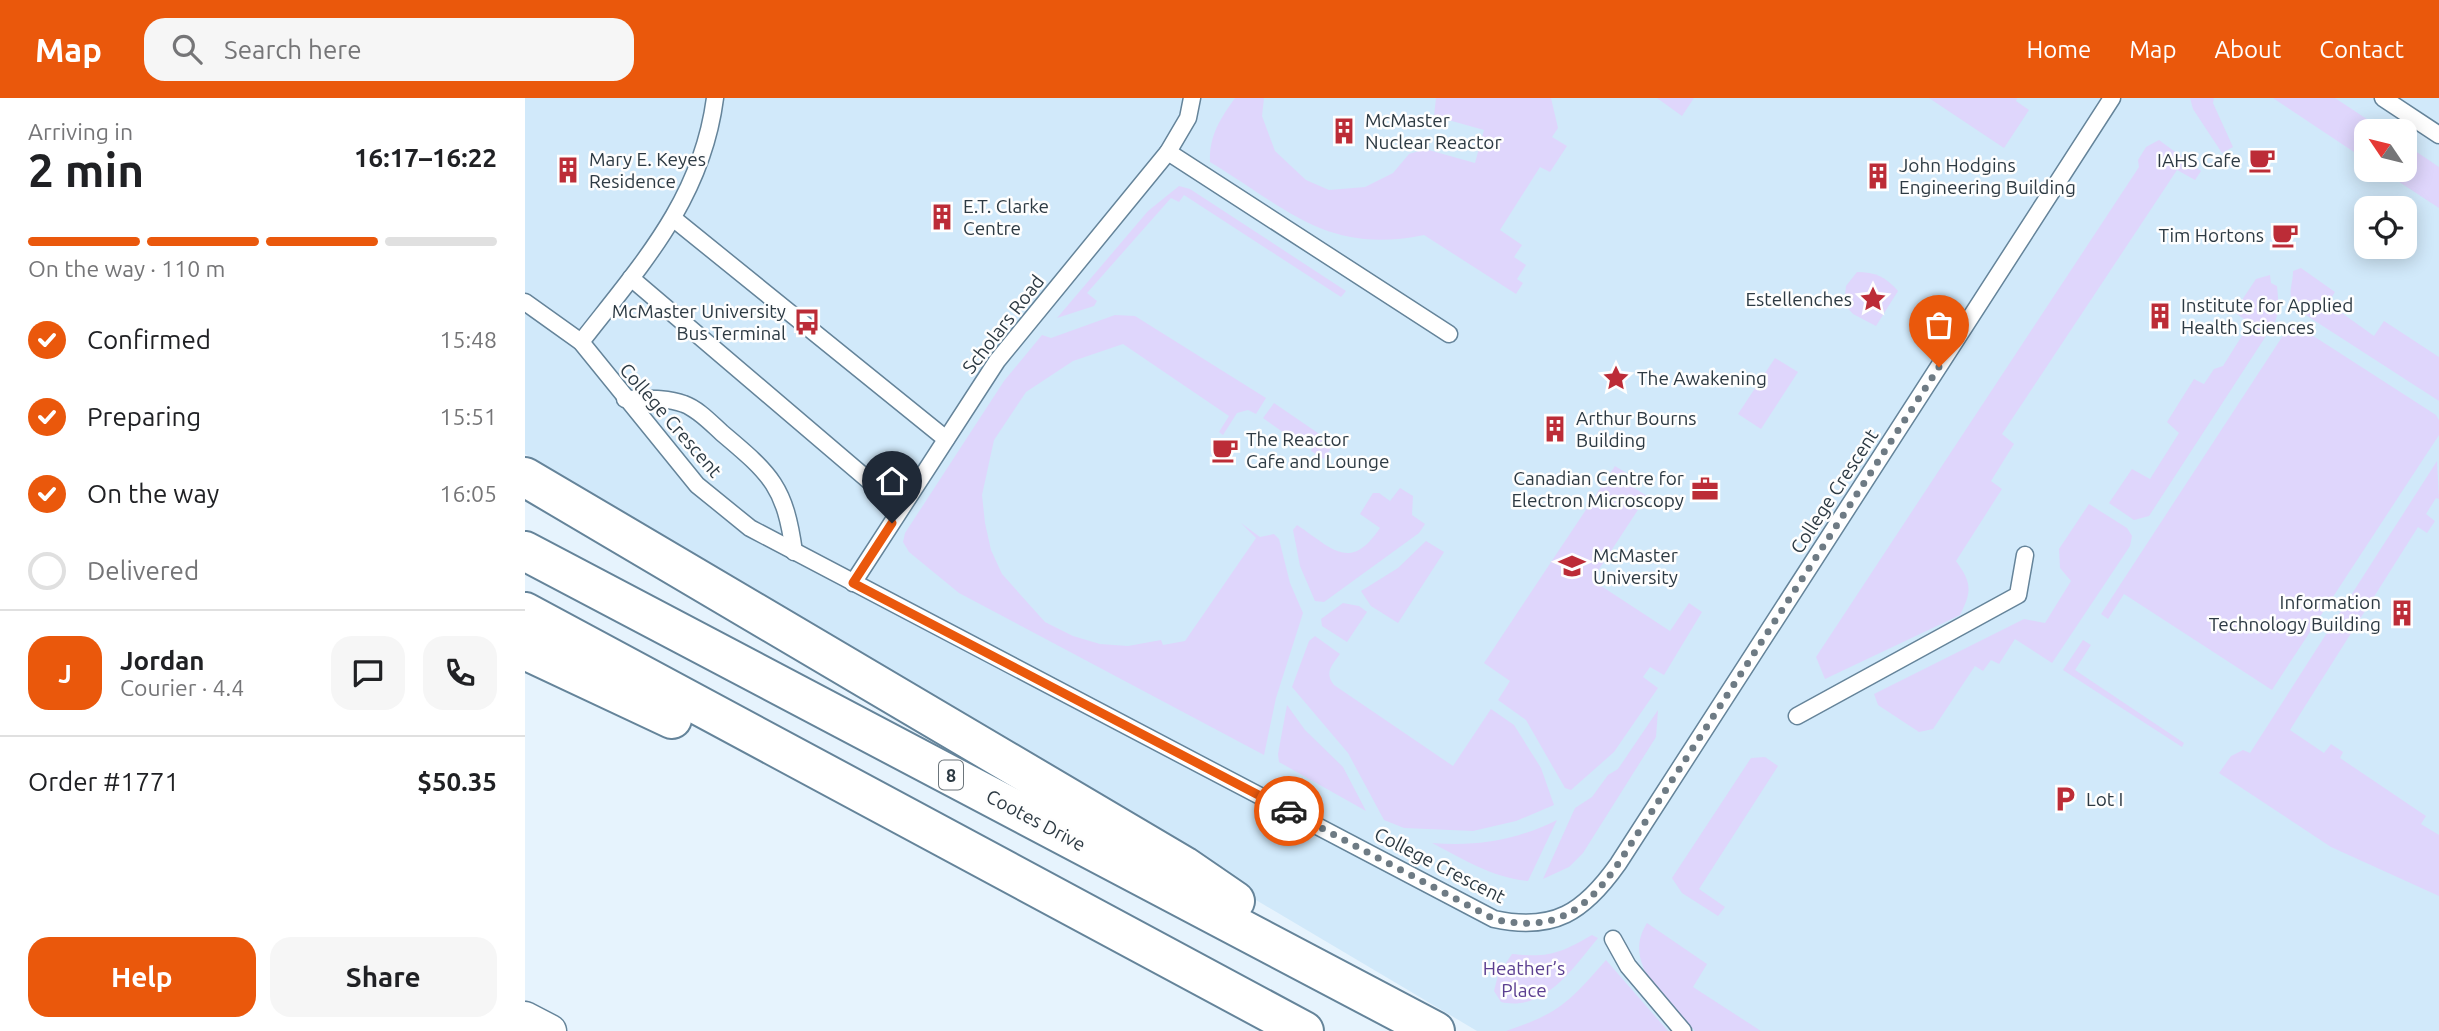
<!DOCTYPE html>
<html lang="en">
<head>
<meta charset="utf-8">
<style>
  body { margin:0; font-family:Ubuntu,sans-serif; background:#f6f6f6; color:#202124; height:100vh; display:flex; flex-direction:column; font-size:26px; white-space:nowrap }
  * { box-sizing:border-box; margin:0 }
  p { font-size:23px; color:#757577 }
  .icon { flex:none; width:38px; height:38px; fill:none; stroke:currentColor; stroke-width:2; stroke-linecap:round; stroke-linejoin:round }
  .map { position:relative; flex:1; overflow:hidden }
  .side { display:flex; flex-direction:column; background:#fff; width:525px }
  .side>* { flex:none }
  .needle { width:46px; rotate:305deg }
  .tools { position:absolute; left:1829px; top:21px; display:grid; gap:14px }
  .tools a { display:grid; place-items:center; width:63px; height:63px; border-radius:14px; background:#fff; box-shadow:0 4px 18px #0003; font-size:35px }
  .pin { position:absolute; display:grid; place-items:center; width:60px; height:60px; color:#fff; margin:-72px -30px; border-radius:50% 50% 50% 0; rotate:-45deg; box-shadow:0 0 7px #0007 }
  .pin .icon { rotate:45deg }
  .courier { position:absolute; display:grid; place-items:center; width:70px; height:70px; margin:-35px; border:5px solid #ea580c; border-radius:50%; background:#fff; color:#222; box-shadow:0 2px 9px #0007 }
  .summary em { font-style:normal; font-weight:600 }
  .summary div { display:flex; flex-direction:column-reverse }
  .summary { display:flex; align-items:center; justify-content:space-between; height:119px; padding:0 28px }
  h1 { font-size:46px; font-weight:600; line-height:52px }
  .bar { display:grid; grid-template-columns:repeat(4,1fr); gap:10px 7px; align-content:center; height:84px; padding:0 28px }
  .bar i { height:9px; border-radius:5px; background:#e0e0e0 }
  .bar .active { background:#ea580c }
  .bar p { grid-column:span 4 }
  .line { display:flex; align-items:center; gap:18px; padding:0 28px; border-top:2px solid #e0e0e0 }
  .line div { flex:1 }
  .round { display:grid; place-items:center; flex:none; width:74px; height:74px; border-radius:21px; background:#f6f6f6 }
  ol { padding:0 28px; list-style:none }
  li { display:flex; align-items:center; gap:21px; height:77px }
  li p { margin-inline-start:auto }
  li .icon { padding:7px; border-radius:50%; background:#ea580c; color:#fff; stroke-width:4 }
  li:last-child { color:#757577 }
  li i { width:38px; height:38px; border:4px solid #e0e0e0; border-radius:50% }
  .action { display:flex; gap:14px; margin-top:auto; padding:14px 28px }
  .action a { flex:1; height:80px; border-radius:21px; background:#ea580c; color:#fff; font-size:28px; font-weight:600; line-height:80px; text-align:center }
  .action a+a { background:#f6f6f6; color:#202124 }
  header { display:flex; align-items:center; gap:42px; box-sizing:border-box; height:98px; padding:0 35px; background:#ea580c; color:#fff }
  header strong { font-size:33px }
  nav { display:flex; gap:38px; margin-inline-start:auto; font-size:24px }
  .search { width:490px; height:63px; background:#f6f6f6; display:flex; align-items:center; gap:18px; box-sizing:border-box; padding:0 24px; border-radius:21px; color:#757577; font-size:26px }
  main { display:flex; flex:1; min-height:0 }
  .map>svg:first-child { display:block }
  .built { fill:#d1e9fa; fill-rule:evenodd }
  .green { fill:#dfd6fc }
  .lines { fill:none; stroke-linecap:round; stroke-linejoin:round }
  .service-casing { stroke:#65849a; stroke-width:19 }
  .minor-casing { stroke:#65849a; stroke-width:35 }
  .primary-casing { stroke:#65849a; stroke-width:42 }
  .service { stroke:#fff; stroke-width:16 }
  .minor { stroke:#fff; stroke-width:32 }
  .primary { stroke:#fff; stroke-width:38 }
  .done { stroke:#6e7b84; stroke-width:7; stroke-dasharray:0 12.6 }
  .route { stroke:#ea580c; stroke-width:9 }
  .labels { text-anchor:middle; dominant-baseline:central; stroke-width:5; stroke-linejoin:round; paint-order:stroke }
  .shield { fill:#fefefe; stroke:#6c757b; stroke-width:2 }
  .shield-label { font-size:18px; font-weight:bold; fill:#2d3a43 }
  .poi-label { font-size:19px; fill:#2d3a43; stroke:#fefefe; text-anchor:start }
  .street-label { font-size:19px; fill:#2d3a43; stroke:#fefefe }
  .park-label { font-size:19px; fill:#5b3f90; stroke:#fefefe }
</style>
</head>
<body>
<header>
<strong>Map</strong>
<div class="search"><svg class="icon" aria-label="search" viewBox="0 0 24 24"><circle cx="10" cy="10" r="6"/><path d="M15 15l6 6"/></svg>Search here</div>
<nav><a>Home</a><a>Map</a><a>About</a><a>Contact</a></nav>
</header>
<main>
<section class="side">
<div class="summary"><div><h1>2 min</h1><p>Arriving in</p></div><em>16:17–16:22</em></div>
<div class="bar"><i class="active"></i><i class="active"></i><i class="active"></i><i></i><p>On the way · 110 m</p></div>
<ol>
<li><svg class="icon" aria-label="check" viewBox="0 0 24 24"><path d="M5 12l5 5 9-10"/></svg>Confirmed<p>15:48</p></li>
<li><svg class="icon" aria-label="check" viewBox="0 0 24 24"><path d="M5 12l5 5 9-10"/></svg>Preparing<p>15:51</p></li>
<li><svg class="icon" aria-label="check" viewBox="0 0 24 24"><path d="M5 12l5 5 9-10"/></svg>On the way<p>16:05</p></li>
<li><i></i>Delivered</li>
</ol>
<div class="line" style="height:126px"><b class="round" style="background:#ea580c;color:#fff">J</b><div><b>Jordan</b><p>Courier · 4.4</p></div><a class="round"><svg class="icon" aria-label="chat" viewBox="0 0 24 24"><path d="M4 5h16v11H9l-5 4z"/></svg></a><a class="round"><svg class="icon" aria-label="phone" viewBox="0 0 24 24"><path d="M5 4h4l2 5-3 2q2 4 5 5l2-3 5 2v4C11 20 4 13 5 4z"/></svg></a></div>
<div class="line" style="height:91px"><div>Order #1771</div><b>$50.35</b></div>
<div class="action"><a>Help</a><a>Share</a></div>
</section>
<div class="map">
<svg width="1914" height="933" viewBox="0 0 1914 933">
  <rect width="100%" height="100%" fill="#e6f3fd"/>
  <!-- built -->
  <path class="built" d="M 0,0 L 1914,0 L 1914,933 L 952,933 L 257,521 L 101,415 L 0,356 ZM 1841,33 L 1880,33 L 1880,72 L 1841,72 ZM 1841,110 L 1880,110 L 1880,149 L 1841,149 Z"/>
  <!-- green -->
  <g class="green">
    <path d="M 710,0 L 739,0 L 737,18 L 750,53 L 781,82 L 804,92 L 840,89 L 868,75 L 884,56 L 900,51 L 950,65 L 959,32 L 909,18 L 911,0 L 1026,0 L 1033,30 L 1027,39 L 1042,48 L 1025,74 L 1015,69 L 975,132 L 997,147 L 989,159 L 1001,167 L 992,181 L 998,185 L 991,196 L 899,137 C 802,157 763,111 685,64 C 684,38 695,21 710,0 Z"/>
    <polygon points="1132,0 1169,0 1157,18"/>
    <polygon points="1404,0 1492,0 1491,3 1504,12 1479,50"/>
    <polygon points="1665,0 1689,0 1688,5 1708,49 1697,55 1668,11"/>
    <polygon points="1748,0 1810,0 1860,33 1841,33 1841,62"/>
    <path d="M 1634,42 L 1676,73 L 1670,82 L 1652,72 L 1477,336 L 1489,346 L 1466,383 L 1477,391 L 1431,463 C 1447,485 1447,493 1435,517 L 1300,581 L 1291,559 L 1614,69 L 1613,62 L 1621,49 Z"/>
    <polygon points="1880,46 1914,69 1914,110 1856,72 1880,72"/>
    <polygon points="654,88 665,91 821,193 816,199 659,97 654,104 646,100 562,195 572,203 569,208 532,220 623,113"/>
    <path d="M 1776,170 L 1810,194 L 1803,205 L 1849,238 L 1859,223 L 1914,259 L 1914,303 L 1773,212 C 1760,197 1768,189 1768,173 Z"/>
    <path d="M 1332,174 C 1350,174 1361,179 1373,193 L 1351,228 L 1328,216 L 1319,206 L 1321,188 Z"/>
    <polygon points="1745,177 1746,185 1752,188 1754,211 1750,224 1624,418 1609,422 1584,405 1607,371 1625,381 1654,335 1642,324 1669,281 1679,286 1689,271 1698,268 1725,225 1709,214 1731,181"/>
    <polygon points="590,217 610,218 741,300 731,316 723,312 712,315 698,337 694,334 704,318 598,246 548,263 501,294 469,342 457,397 460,425 466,452 477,476 520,524 548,538 575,546 603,548 636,542 638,547 660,543 731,440 716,425 735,439 749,436 754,441 765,485 778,515 751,600 739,657 434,495 384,454 378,444 380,435 479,283 517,237 526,240"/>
    <polygon points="1769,229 1776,230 1911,317 1914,322 1914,337 1747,592 1599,496 1583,521 1576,516 1759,236"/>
    <polygon points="1250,260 1273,274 1236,331 1213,316"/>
    <polygon points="749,305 809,346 799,361 786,353 789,345 784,338 776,337 769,342 738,320"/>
    <polygon points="1912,363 1914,401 1911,400 1901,416 1910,423 1902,435 1893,429 1765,632 1799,655 1806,646 1818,654 1815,660 1901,718 1896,726 1914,737 1914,798 1806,749 1694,675 1706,658 1718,652 1725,655"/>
    <polygon points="1090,368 1108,379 1103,386 1122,398 1067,482 1145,533 1164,505 1177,514 1139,577 1125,569 1118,579 1133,590 1089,654 1046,692 1040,690 1001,622 973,602 985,583 959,565"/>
    <path d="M 875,390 L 888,398 L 887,417 L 900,426 L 894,435 L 799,504 L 790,503 L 775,468 L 768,432 L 772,427 C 807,450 825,475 855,430 L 835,416 L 848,395 L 854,395 L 865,403 Z"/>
    <polygon points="1564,406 1602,430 1607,438 1605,448 1527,565 1490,541 1474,566 1466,562 1458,573 1450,568 1408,631 1394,634 1353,607 1349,596 1499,521 1520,525 1546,483 1535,470 1534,451"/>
    <polygon points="901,443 919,454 873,525 846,508 836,493 873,470"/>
    <polygon points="818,505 834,508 842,514 822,544 797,528 796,521"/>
    <path d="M 790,538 L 815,556 C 807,567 799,575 809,587 L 928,668 L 966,611 L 989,627 L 1016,670 L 1029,707 L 991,723 L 948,733 L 879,730 L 859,722 L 823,655 L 767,589 L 784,543 Z"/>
    <polygon points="1558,542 1566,547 1550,572 1659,645 1657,649 1538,572"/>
    <polygon points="762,607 780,632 818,669 841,713 754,664 753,656"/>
    <polygon points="1133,612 1131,639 1058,755 1044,769 1018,781 1050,710 1067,699 1083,677 1093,671"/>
    <polygon points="1240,659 1253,668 1174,791 1200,809 1193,818 1157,795 1147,780 1226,660"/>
    <path d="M 1032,722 L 1003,783 C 968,780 938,761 907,745 C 951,749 992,742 1032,722 Z"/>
    <path d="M 1122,825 L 1182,866 L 1168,889 L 1236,933 L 1170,933 C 1144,903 1095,867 1122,825 Z"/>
    <path d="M 1067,837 L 1073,840 C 1048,870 1020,914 976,904 L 969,893 L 973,877 L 987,856 C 1025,860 1035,855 1067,837 Z"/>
    <path d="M 1081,862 L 1143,933 L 981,933 C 1035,915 1044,904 1081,862 Z"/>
  </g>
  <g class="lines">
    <!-- service casing -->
    <g class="service-casing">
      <g id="service">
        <polyline points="1858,0 1914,37"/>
        <polyline points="643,54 924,236"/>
        <polyline points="149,121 421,341"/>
        <polyline points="106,180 376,410"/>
        <path d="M 0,204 L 56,244 L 172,387 L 225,430 L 969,821 C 1029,834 1059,814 1093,766 L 1587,0"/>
        <path d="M 56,244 C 116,167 177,101 190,0"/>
        <path d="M 100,301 C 119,301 141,299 159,306 C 173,311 186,325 197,335 C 247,377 260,389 269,454"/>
        <polyline points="328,485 472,263 643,54 663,20 667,0"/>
        <polyline points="1272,618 1493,497 1500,457"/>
        <polyline points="1088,841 1103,868 1158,933"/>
      </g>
    </g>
    <!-- minor casing -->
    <g class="minor-casing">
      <polyline id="minor" points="0,920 25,933"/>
    </g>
    <!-- primary casing -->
    <g class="primary-casing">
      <g id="primary">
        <polyline points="0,379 659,768 710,803"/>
        <polyline points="0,453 910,933"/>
        <polyline points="0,514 779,933"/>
        <polyline points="0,552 147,621"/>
      </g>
    </g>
    <!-- service -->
    <use href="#service" class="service"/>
    <!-- minor -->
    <use href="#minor" class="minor"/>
    <!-- primary -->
    <use href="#primary" class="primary"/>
  </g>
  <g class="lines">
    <!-- done -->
    <path class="done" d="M 764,713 L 969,821 C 1028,835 1060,814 1093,766 L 1414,269"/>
    <!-- route -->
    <polyline class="route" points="367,425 328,485 764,713"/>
  </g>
  <!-- icons -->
  <defs>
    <g id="building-bare" transform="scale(2.1)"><path d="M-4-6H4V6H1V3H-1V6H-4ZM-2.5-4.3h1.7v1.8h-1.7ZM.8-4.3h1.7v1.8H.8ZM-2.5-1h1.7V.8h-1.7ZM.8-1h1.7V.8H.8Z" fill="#bc2c37" stroke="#fefefe" stroke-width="2.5" paint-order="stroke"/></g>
    <g id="cafe-bare" transform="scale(2.1)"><path d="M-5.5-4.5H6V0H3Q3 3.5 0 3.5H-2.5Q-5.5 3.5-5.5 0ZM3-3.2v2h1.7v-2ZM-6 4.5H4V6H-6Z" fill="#bc2c37" stroke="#fefefe" stroke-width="2.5" paint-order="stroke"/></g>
    <g id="sight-bare" transform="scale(2.1)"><path d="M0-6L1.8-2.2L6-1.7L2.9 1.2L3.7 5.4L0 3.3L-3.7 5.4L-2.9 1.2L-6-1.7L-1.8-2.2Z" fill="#bc2c37" stroke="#fefefe" stroke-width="2.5" paint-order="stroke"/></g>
    <g id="bus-bare" transform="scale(2.1)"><path d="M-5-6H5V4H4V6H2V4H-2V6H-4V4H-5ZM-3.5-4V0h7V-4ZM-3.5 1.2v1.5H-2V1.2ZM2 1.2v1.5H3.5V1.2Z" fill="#bc2c37" stroke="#fefefe" stroke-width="2.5" paint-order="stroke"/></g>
    <g id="office-bare" transform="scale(2.1)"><path d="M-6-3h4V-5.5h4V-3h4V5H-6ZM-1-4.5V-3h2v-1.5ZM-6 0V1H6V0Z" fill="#bc2c37" stroke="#fefefe" stroke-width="2.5" paint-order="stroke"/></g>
    <g id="university-bare" transform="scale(2.1)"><path d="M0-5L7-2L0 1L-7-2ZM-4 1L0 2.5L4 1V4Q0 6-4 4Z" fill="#bc2c37" stroke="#fefefe" stroke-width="2.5" paint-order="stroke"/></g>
    <g id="parking-bare" transform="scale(2.1)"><path d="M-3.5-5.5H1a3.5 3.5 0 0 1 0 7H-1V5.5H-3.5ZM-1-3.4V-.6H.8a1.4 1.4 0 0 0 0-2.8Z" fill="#bc2c37" stroke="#fefefe" stroke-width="2.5" paint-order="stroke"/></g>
  </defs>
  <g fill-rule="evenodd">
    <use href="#building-bare" x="819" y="33"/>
    <use href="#cafe-bare" x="1737" y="62"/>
    <use href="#building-bare" x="43" y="72"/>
    <use href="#building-bare" x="1353" y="78"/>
    <use href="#building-bare" x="417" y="119"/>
    <use href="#cafe-bare" x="1760" y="137"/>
    <use href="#sight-bare" x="1348" y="201"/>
    <use href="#building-bare" x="1635" y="218"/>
    <use href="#bus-bare" x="282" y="224"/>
    <use href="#sight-bare" x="1091" y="280"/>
    <use href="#building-bare" x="1030" y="331"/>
    <use href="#cafe-bare" x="700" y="352"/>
    <use href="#office-bare" x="1180" y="391"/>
    <use href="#university-bare" x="1047" y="468"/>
    <use href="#building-bare" x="1877" y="515"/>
    <use href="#parking-bare" x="1540" y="701"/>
  </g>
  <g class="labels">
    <!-- shield labels -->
    <rect class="shield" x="414" y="662.5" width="24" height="29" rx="5"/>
    <g class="shield-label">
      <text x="426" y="677">8</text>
    </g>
    <!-- poi labels -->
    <g class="poi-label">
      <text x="840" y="22">McMaster<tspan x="840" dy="22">Nuclear Reactor</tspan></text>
      <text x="64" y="61">Mary E. Keyes<tspan x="64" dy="22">Residence</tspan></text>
      <text x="1716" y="62" text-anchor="end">IAHS Cafe</text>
      <text x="1374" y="67">John Hodgins<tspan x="1374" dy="22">Engineering Building</tspan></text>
      <text x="438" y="108">E.T. Clarke<tspan x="438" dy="22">Centre</tspan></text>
      <text x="1739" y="137" text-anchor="end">Tim Hortons</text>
      <text x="1327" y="201" text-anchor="end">Estellenches</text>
      <text x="1656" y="207">Institute for Applied<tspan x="1656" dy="22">Health Sciences</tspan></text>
      <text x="261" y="213" text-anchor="end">McMaster University<tspan x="261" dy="22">Bus Terminal</tspan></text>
      <text x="1112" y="280">The Awakening</text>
      <text x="1051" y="320">Arthur Bourns<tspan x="1051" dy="22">Building</tspan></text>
      <text x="721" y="341">The Reactor<tspan x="721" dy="22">Cafe and Lounge</tspan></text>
      <text x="1159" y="380" text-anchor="end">Canadian Centre for<tspan x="1159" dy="22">Electron Microscopy</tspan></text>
      <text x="1068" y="457">McMaster<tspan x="1068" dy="22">University</tspan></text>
      <text x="1856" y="504" text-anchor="end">Information<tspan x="1856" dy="22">Technology Building</tspan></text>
      <text x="1561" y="701">Lot I</text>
    </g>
    <!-- street labels -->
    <g class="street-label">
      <text transform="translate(478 226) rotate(-52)">Scholars Road</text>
      <text transform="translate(146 322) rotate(49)">College Crescent</text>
      <text transform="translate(1309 393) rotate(-57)">College Crescent</text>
      <text transform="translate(511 722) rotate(28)">Cootes Drive</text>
      <text transform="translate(915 767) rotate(27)">College Crescent</text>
    </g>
    <!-- park labels -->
    <g class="park-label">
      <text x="999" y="870">Heather’s<tspan x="999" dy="22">Place</tspan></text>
    </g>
  </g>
</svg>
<div class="tools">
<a><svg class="needle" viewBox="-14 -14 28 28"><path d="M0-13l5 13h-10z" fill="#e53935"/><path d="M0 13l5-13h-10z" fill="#757577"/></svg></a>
<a><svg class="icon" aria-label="locate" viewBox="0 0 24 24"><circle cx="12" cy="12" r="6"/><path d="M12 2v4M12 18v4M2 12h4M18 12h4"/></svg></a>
</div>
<div class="pin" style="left:1414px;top:269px;background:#ea580c"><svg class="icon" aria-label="bag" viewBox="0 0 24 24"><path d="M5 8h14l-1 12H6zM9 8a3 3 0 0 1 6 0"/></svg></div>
<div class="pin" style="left:367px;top:425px;background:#1f2937"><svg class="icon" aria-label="home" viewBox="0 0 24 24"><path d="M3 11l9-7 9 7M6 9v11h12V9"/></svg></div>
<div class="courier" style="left:764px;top:713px"><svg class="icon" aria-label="car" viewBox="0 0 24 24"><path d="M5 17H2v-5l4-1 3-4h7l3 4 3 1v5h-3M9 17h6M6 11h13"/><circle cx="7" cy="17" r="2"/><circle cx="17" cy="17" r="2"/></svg></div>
</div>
</main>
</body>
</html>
